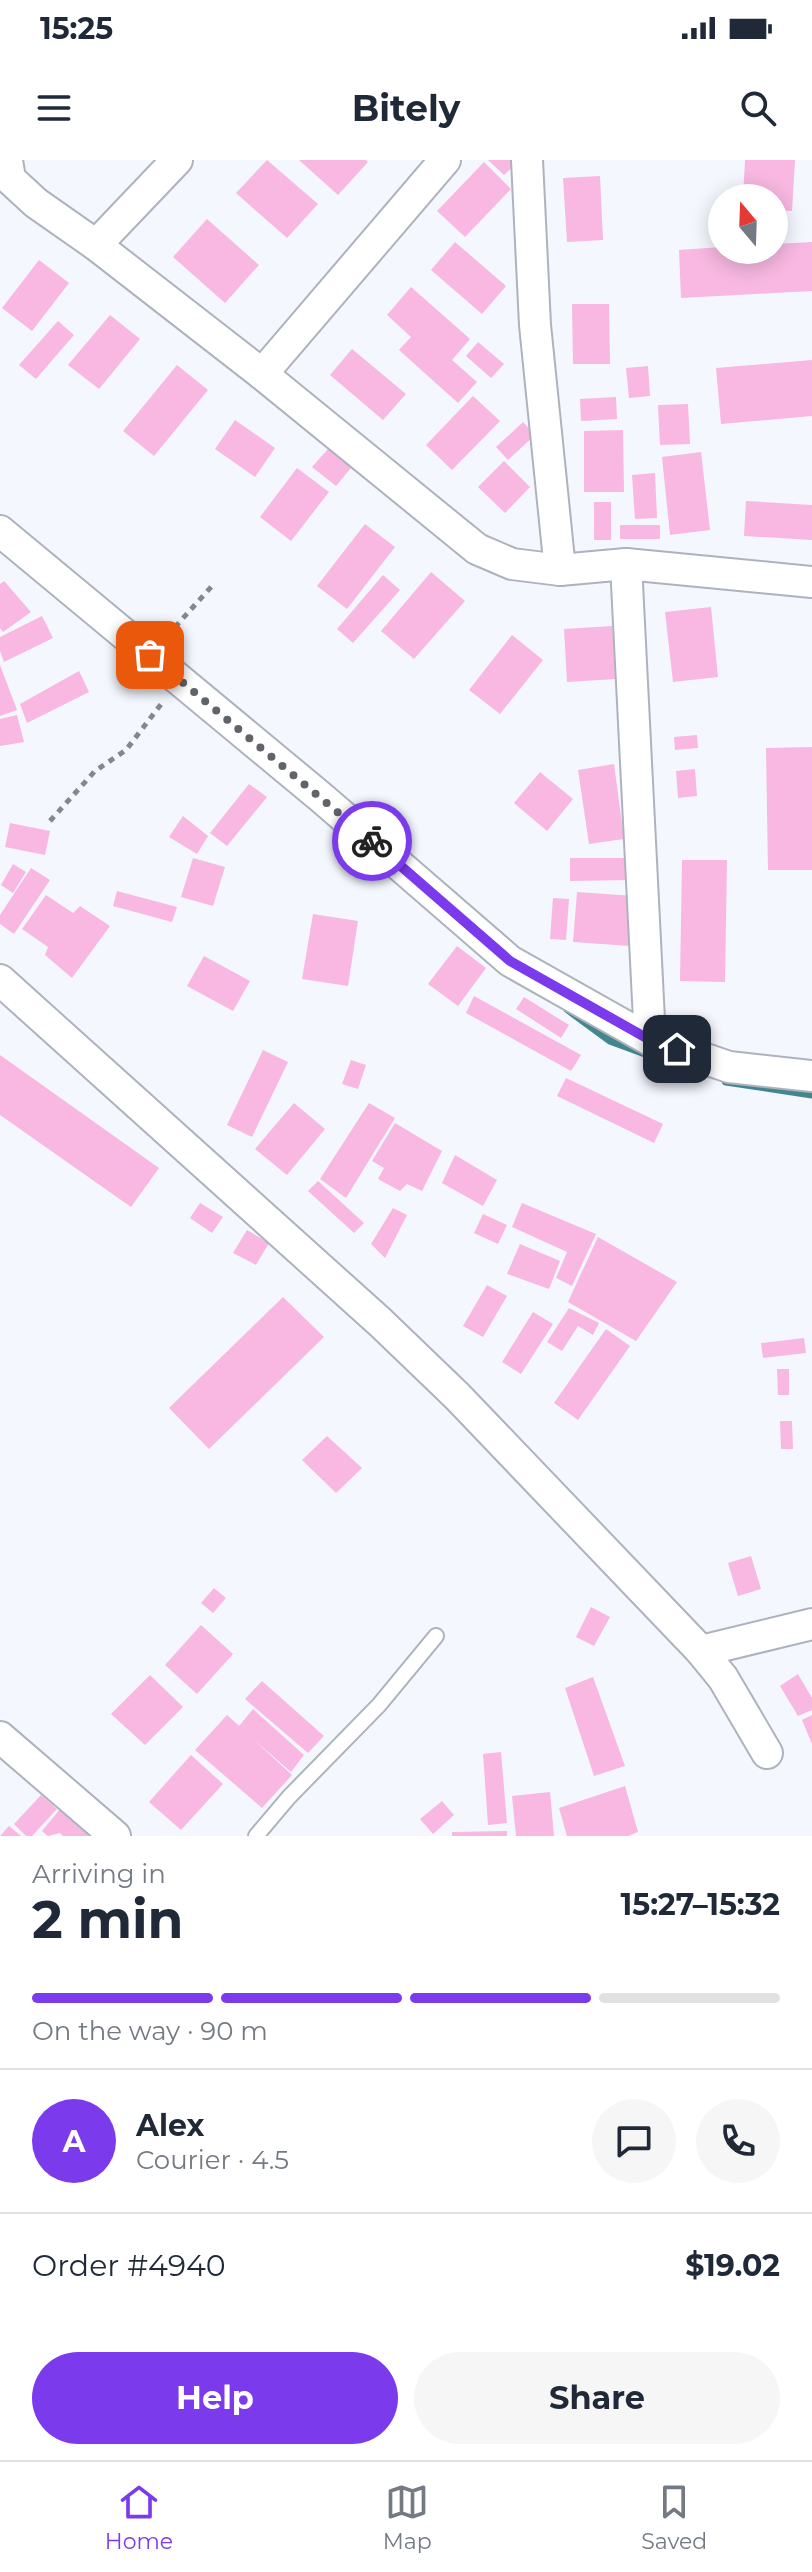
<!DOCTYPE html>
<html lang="en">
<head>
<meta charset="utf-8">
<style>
  body { margin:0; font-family:Montserrat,sans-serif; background:#f6f6f7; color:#1f2937; height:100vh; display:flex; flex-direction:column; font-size:30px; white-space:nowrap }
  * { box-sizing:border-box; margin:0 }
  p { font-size:26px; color:#747a83 }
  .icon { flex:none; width:44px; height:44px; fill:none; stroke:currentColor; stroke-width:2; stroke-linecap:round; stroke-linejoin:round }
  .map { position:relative; height:1676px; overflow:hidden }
  .sheet { display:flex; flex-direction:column; background:#fff; flex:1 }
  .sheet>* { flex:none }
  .needle { width:52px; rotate:341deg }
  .tools { position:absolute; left:708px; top:24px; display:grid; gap:16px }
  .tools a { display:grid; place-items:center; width:80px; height:80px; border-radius:50%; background:#fff; box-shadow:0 4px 20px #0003; font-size:40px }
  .pin { position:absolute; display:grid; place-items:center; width:68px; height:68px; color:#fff; margin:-34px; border-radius:16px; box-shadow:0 4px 12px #0006 }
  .courier { position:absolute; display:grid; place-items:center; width:80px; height:80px; margin:-40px; border:6px solid #7c3aed; border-radius:50%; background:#fff; color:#222; box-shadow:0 2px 10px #0007 }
  .headline em { font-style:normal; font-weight:700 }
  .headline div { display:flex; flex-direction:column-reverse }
  .headline { display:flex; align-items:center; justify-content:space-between; height:136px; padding:0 32px }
  h1 { font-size:52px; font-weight:700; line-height:60px }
  .bar { display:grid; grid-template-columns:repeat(4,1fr); gap:12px 8px; align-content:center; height:96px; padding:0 32px }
  .bar i { height:10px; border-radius:6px; background:#e0e1e3 }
  .bar .current { background:#7c3aed }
  .bar p { grid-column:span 4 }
  .line { display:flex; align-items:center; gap:20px; padding:0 32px; border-top:2px solid #e0e1e3 }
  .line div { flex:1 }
  .round { display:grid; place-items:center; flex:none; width:84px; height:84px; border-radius:42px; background:#f6f6f7 }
  .primary-button { display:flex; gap:16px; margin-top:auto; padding:16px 32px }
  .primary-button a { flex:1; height:92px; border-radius:48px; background:#7c3aed; color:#fff; font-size:32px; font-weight:700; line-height:92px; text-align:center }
  .primary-button a+a { background:#f6f6f7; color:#1f2937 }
  .status { display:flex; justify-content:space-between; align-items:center; height:56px; padding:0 40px; background:#fff; direction:ltr }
  .status svg { height:22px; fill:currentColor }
  header { display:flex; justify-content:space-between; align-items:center; height:104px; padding:0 32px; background:#fff; font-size:36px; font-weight:700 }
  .dock { display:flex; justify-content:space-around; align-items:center; height:112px; border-top:2px solid #e0e1e3; background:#fff; font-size:22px; color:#747a83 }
  .dock a { display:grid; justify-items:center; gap:4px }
  .dock .current { color:#7c3aed }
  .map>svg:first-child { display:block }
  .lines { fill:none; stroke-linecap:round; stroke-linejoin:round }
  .stream { stroke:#44868f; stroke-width:9 }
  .building { fill:#f8b8e1 }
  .lane-casing { stroke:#adb3bd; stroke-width:18 }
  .street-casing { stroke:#adb3bd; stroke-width:34 }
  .path { stroke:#84878c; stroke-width:5; stroke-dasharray:6 6; stroke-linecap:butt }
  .lane { stroke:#fff; stroke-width:14 }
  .street { stroke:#fff; stroke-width:30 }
  .done { stroke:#606368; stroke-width:8; stroke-dasharray:0 14.4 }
  .route { stroke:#7c3aed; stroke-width:10 }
</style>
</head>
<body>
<div class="status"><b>15:25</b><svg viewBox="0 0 49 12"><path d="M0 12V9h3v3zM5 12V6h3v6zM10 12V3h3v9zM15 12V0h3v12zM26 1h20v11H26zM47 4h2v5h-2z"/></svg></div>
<header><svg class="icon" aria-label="menu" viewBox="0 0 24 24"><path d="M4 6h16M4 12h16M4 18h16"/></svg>Bitely<svg class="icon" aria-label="search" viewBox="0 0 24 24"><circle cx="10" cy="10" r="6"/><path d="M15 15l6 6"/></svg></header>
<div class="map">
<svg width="812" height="1676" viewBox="0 0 812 1676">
  <rect width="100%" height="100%" fill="#f4f7fe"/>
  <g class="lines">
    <!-- stream -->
    <g class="stream">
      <polyline points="568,849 610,880 648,894"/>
      <polyline points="726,921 812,934"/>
    </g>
  </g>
  <!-- building -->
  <g class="building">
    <polygon points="267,0 318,44 287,78 236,33"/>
    <polygon points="299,0 366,0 368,2 338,35"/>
    <polygon points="488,0 510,0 515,5 504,15"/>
    <polygon points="745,0 795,0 792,51 774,50 774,38 743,38"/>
    <polygon points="484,2 511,29 465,77 437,51"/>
    <polygon points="600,16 603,80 567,82 563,18"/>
    <polygon points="207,59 259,105 225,143 173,97"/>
    <polygon points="455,82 506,126 482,154 431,110"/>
    <polygon points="812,82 812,131 681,138 679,90 722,87 722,90 774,90 774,84"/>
    <polygon points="39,100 69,123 32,171 2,148"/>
    <polygon points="411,127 470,179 452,200 477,222 458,243 399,190 411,177 387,155"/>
    <polygon points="572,144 609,144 610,204 573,204"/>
    <polygon points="110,155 140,179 99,229 68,205"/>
    <polygon points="58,161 74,175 36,219 19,205"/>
    <polygon points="478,182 504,204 491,218 466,196"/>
    <polygon points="352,189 406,234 383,260 330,215"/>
    <polygon points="812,200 812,256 721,264 716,208"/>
    <polygon points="177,205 208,230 154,296 123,271"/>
    <polygon points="648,206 650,236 629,238 626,208"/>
    <polygon points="473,236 500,261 452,310 426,285"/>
    <polygon points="616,237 617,259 581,261 580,239"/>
    <polygon points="688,244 690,284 660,285 658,245"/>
    <polygon points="235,260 275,288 255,317 215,289"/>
    <polygon points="523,262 535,275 508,300 496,287"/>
    <polygon points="623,270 624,332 584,332 584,271"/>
    <polygon points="328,289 351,308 336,326 312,307"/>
    <polygon points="701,292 710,370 670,375 662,297"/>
    <polygon points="504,301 530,327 505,353 478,327"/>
    <polygon points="297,308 329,332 291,381 260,357"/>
    <polygon points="655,313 657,358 635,359 632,315"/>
    <polygon points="746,341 812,345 812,380 744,376"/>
    <rect x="594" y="342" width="17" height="38"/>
    <polygon points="365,364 395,387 347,449 317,426"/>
    <rect x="620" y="365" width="40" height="14"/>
    <polygon points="431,412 465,441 414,499 381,471"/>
    <polygon points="383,415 400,430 353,483 337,469"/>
    <polygon points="4,421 31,452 3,472 0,468 0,424"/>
    <polygon points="711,447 718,517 673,522 665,452"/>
    <polygon points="42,456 53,478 4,502 0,491 0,477"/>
    <polygon points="612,466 616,519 567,522 564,469"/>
    <polygon points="512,475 543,500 500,554 469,530"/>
    <polygon points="0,505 17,550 0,556"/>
    <polygon points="79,511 89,532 27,563 20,544"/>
    <polygon points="17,555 24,582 0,586 0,559"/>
    <polygon points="697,575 698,588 675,590 674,577"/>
    <polygon points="812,587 812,710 768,710 766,588"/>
    <polygon points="614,604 624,679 589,684 578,610"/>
    <polygon points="695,609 697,636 678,638 676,611"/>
    <polygon points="540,612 573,639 547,671 514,643"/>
    <polygon points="249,624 267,637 227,686 210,673"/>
    <polygon points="183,656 208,676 197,694 169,677"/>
    <polygon points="10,663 50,671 45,695 5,687"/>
    <polygon points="193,698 225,707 213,746 181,737"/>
    <polygon points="570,698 632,698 632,720 570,721"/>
    <polygon points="682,700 727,700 725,822 680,821"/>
    <polygon points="13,704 26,712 13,733 1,725"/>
    <polygon points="31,708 50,720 14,774 0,764 0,755"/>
    <polygon points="117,731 177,747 172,762 113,746"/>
    <polygon points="577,732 634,736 630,786 573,782"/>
    <polygon points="46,735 73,753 80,746 110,766 72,818 45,795 48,787 22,769"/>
    <polygon points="553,738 569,739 566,780 550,779"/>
    <polygon points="313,754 358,761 348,826 302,819"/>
    <polygon points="457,786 486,808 458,846 428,824"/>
    <polygon points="204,796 250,821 233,851 187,826"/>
    <polygon points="474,836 581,895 571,911 466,853"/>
    <polygon points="524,837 569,865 561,878 516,849"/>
    <polygon points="263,890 288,902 252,977 227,965"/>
    <polygon points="0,895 159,1008 131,1047 0,955"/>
    <polygon points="351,900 366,905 358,929 342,924"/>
    <polygon points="566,918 663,964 654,983 557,936"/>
    <polygon points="294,943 325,969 287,1015 255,989"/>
    <polygon points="369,943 395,958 346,1038 320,1019"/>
    <polygon points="395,963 442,991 422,1031 407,1024 400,1031 378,1019 384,1008 372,1001"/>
    <polygon points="455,995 497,1020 483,1046 442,1023"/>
    <polygon points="318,1021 364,1063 354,1073 308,1031"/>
    <polygon points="200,1043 223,1057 212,1073 190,1058"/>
    <polygon points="522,1043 596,1074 572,1126 556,1118 567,1092 512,1067"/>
    <polygon points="393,1048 407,1055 385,1098 371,1084"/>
    <polygon points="483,1054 507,1065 498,1084 474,1073"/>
    <polygon points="247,1070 269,1083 256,1105 233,1093"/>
    <polygon points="598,1077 677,1122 636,1181 568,1142"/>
    <polygon points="520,1084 560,1101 549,1129 507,1114"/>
    <polygon points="487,1125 507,1136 483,1177 463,1166"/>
    <polygon points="283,1137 324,1177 209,1289 169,1248"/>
    <polygon points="569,1148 599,1163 593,1175 578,1166 562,1191 547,1182"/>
    <polygon points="533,1152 553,1164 521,1214 502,1202"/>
    <polygon points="606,1169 630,1186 578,1260 554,1243"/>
    <polygon points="804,1178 806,1193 763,1198 761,1183"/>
    <polygon points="777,1209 789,1209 789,1235 778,1235"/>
    <polygon points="780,1261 792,1261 793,1289 781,1289"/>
    <polygon points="327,1276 362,1308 336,1333 302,1300"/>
    <polygon points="751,1396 761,1429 738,1436 728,1403"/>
    <polygon points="214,1428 226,1438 213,1453 201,1443"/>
    <polygon points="591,1447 610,1457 594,1486 576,1477"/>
    <polygon points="201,1465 233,1494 197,1534 165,1505"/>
    <polygon points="798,1514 812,1538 812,1550 798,1556 780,1526"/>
    <polygon points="150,1515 183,1547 145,1585 111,1554"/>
    <polygon points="593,1517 625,1606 594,1616 565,1528"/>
    <polygon points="262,1521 324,1576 308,1593 245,1539"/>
    <polygon points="253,1549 304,1595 291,1612 251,1577 292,1615 262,1648 195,1590 227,1555 239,1566"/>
    <polygon points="812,1555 812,1584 802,1560"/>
    <polygon points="501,1592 507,1663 488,1665 483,1594"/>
    <polygon points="191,1595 223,1624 181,1670 149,1642"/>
    <polygon points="625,1626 638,1672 628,1676 567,1676 559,1648"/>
    <polygon points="550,1632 554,1676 516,1676 512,1636"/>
    <polygon points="41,1635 57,1649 32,1676 26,1676 14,1664"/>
    <polygon points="442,1641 454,1655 433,1674 420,1659"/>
    <polygon points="61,1648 89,1674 88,1676 63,1676 60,1673 48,1676 42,1671"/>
    <polygon points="9,1666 21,1676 0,1676"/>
    <polygon points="507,1671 507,1676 452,1676 452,1672"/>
  </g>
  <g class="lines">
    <!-- lane casing -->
    <g class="lane-casing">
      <polyline id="lane" points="256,1676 289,1637 379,1545 436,1476"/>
    </g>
    <!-- street casing -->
    <g class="street-casing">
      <g id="street">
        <polyline points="7,0 10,19 36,43 96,85 262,214 477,389 512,404 560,410 626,404 812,422"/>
        <polyline points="527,0 535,165 560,410"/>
        <polyline points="96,85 177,0"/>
        <polyline points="262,214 445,0"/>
        <polyline points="0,371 323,639 510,801 650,880 729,907 812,916"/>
        <polyline points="626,404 650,880"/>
        <polyline points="0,820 380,1162 457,1236 701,1491 723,1518 767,1593"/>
        <polyline points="701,1491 812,1464"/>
        <polyline points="0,1577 115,1676"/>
      </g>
    </g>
    <!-- path -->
    <g class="path">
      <polyline points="167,476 212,426"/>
      <polyline points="50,661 95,611 126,590 162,543"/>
    </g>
    <!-- lane -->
    <use href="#lane" class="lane"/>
    <!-- street -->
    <use href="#street" class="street"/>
  </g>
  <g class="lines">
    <!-- done -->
    <polyline class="done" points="150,495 372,681"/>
    <!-- route -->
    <polyline class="route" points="372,681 510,801 650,880 677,889"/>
  </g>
</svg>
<div class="tools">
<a><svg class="needle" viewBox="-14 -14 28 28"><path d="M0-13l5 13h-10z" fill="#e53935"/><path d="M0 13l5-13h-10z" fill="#747a83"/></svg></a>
</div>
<div class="pin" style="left:150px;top:495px;background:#ea580c"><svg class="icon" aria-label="bag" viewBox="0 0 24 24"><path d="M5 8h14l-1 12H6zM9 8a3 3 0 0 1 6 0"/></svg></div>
<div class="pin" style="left:677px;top:889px;background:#1f2937"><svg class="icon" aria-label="home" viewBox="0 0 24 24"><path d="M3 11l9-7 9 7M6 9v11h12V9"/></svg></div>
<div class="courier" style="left:372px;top:681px"><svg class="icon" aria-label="bike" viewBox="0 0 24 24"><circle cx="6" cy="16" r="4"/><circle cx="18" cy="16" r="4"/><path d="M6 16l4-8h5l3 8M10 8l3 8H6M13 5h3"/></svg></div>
</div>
<section class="sheet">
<div class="headline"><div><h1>2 min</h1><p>Arriving in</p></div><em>15:27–15:32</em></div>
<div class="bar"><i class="current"></i><i class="current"></i><i class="current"></i><i></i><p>On the way · 90 m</p></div>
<div class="line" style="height:144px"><b class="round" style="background:#7c3aed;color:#fff">A</b><div><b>Alex</b><p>Courier · 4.5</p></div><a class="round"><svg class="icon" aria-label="chat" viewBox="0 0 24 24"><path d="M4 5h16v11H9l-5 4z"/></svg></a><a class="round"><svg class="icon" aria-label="phone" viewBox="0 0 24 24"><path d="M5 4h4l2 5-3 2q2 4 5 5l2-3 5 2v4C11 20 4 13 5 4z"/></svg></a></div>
<div class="line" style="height:104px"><div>Order #4940</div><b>$19.02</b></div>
<div class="primary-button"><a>Help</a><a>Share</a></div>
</section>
<nav class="dock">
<a class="current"><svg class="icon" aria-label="home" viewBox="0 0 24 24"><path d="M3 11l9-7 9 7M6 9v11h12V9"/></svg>Home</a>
<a><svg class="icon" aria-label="map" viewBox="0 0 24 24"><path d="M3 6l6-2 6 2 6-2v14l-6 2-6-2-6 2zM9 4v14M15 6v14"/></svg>Map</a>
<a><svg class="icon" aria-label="saved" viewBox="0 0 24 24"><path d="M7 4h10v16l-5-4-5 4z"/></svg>Saved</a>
</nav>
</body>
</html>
